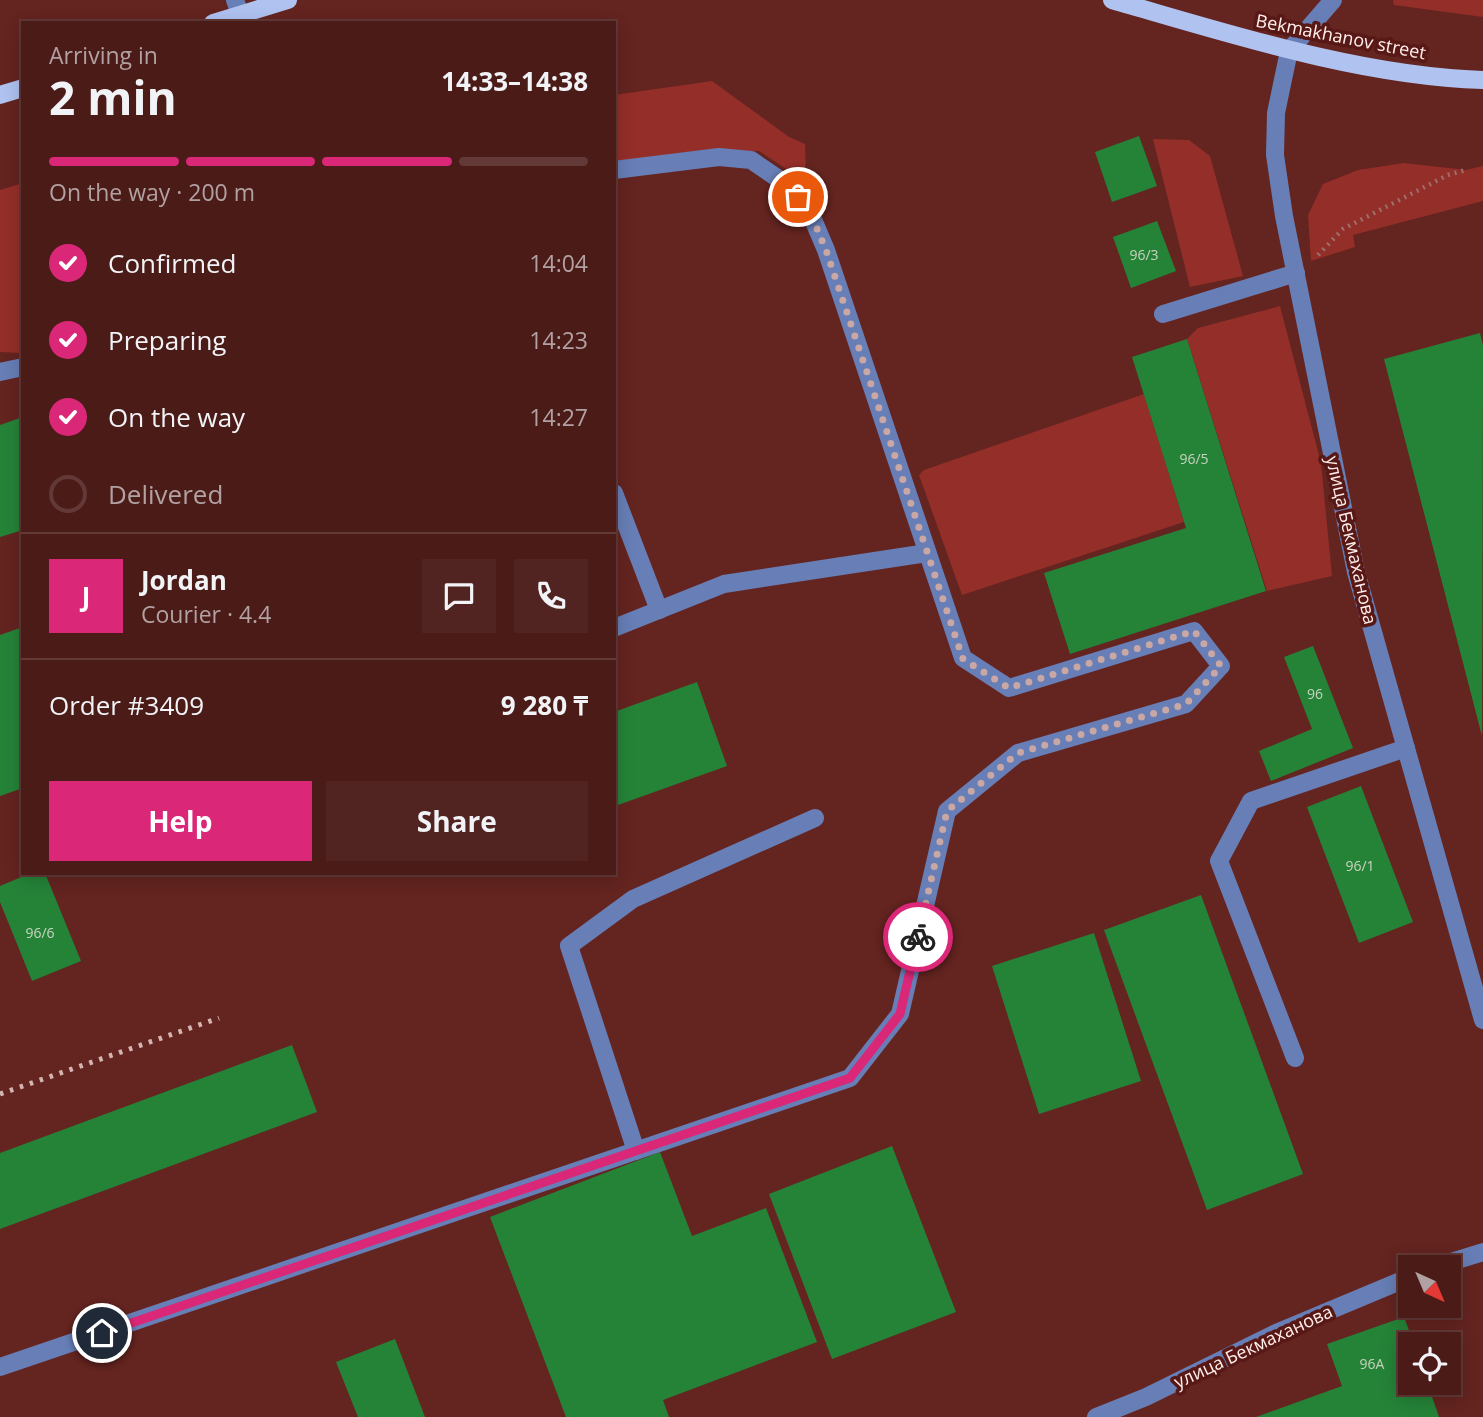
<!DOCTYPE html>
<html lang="en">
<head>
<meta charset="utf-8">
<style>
  body { margin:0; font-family:"Open Sans",sans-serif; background:#522421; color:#f1f3f6; height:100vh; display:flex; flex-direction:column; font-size:26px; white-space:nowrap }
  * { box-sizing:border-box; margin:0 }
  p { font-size:23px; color:#b2a1a2 }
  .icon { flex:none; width:38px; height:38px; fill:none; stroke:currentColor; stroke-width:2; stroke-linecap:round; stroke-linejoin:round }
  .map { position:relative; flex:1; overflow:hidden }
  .sheet { position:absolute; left:21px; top:21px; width:595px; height:854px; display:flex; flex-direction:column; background:#4b1b18; border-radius:0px; box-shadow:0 4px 18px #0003,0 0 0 2px #623937 }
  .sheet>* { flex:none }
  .needle { width:46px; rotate:136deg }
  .tools { position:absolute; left:1398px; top:1255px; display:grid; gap:14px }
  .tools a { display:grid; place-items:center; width:63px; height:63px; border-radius:0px; background:#4b1b18; box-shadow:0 4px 18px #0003,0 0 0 2px #623937; font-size:35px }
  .pin { position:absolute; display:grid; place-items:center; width:60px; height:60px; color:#fff; margin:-30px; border:4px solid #fff; border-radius:50%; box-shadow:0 2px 7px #0007 }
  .courier { position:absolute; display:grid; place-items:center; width:70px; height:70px; margin:-35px; border:5px solid #db2777; border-radius:50%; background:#fff; color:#222; box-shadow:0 2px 9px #0007 }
  .summary em { font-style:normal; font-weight:700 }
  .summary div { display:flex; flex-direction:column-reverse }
  .summary { display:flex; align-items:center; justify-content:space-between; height:119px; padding:0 28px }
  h1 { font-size:46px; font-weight:700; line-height:52px }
  .bar { display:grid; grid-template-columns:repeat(4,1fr); gap:10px 7px; align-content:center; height:84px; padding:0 28px }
  .bar i { height:9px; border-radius:5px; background:#623937 }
  .bar .current { background:#db2777 }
  .bar p { grid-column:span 4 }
  .line { display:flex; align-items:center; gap:18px; padding:0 28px; border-top:2px solid #623937 }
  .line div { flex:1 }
  .round { display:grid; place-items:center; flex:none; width:74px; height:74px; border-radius:0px; background:#522421 }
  ol { padding:0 28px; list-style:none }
  li { display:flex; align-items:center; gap:21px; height:77px }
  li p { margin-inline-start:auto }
  li .icon { padding:7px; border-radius:50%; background:#db2777; color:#fff; stroke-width:4 }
  li:last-child { color:#b2a1a2 }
  li i { width:38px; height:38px; border:4px solid #623937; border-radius:50% }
  .primary-button { display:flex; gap:14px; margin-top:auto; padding:14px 28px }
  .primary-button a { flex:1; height:80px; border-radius:0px; background:#db2777; color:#fff; font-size:28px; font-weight:700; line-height:80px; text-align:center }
  .primary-button a+a { background:#522421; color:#f1f3f6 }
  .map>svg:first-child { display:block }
  .green { fill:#942e29 }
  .building { fill:#258338 }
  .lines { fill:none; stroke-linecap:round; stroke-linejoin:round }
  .path { stroke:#9d6f6b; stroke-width:4.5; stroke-dasharray:2 5; stroke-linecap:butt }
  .minor { stroke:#677eb6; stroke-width:18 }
  .major { stroke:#afc2f0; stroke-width:18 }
  .rail { stroke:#d3b5b1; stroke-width:5; stroke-dasharray:3.5 7; stroke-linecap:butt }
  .done { stroke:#c9a7a4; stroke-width:7; stroke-dasharray:0 12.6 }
  .route { stroke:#db2777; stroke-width:9 }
  .labels { text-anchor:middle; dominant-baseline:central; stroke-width:7; stroke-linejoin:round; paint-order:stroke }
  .number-label { font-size:14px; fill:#c8d3be }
  .street-label { font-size:18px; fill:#ffeeeb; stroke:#581916 }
</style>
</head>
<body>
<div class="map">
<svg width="1483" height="1417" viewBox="0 0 1483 1417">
  <rect width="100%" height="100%" fill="#642420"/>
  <!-- green -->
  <g class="green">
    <polygon points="1393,0 1483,0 1483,17 1394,5"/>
    <polygon points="712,81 789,137 805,144 806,182 759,151 614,162 614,95"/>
    <polygon points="1153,139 1189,140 1210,156 1243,276 1190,287"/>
    <polygon points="1404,163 1466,170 1483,166 1483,201 1353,235 1355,247 1311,261 1308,215 1323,184 1358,170"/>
    <polygon points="23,183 23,349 21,353 0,352 0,190"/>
    <polygon points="1280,306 1321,463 1332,576 1267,591 1187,339 1198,328"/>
    <polygon points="1144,394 1184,522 962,595 919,475 924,470"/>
  </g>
  <!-- building -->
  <g class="building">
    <polygon points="1139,136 1157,186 1112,202 1095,152"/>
    <polygon points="1157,221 1176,271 1131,288 1113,237"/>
    <polygon points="1480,333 1483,346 1482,736 1384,359"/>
    <polygon points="1187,339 1266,591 1070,654 1044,573 1186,528 1132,357"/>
    <polygon points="23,417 23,530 0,537 0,425"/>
    <polygon points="23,627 23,788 0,796 0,635"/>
    <polygon points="1313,646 1353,748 1271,781 1259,751 1312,729 1284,657"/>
    <polygon points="697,682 727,766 618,805 614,795 614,712"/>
    <polygon points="1361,786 1413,922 1359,943 1307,807"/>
    <polygon points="31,873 45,873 81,961 32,981 0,902 0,886"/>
    <polygon points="1201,895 1303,1174 1207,1210 1104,930"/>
    <polygon points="1094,933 1141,1081 1039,1114 992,966"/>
    <polygon points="292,1045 317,1112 0,1229 0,1153"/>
    <polygon points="892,1146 956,1312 832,1359 769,1194"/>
    <polygon points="660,1152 692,1236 766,1208 817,1342 663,1400 669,1417 566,1417 490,1217"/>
    <polygon points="1404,1317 1414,1344 1410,1344 1410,1382 1427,1382 1439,1417 1256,1417 1342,1386 1327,1344"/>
    <polygon points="395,1339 425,1417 358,1417 336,1362"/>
  </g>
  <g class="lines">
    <!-- path -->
    <polyline class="path" points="1318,255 1343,229 1448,175 1466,170"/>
    <!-- minor -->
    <g class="minor">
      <polyline points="235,0 240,14"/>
      <polyline points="1333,0 1289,51 1276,113 1275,155 1284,216 1356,572 1483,1020"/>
      <polyline points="1163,314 1296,273"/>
      <polyline points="0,372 23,367"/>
      <polyline points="614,493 659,610"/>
      <polyline points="614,628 724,584 927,553"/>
      <polyline points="1295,1058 1219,861 1251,801 1406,748"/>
      <polyline points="636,1151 569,946 633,899 815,818"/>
      <polyline points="1435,1267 1483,1252"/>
      <polyline points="0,1367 850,1078 900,1014 947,811 1018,753 1186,704 1221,666 1194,631 1009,688 963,658 826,250 809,210 786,184 751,160 719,157 614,170"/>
      <polyline points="1096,1417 1146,1397 1276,1333 1410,1277"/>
    </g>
    <!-- major -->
    <g class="major">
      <path d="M 1112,0 C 1231,34 1359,76 1483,80"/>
      <polyline points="213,23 288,0"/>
      <polyline points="0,95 23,88"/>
    </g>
    <!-- rail -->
    <polyline class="rail" points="0,1094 219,1018"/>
  </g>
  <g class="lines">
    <!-- done -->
    <polyline class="done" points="798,197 809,210 826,250 963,659 1009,688 1194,631 1221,666 1186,704 1018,753 947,811 918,937"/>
    <!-- route -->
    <polyline class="route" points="102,1333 850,1078 900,1014 918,937"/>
  </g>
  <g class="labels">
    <!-- number labels -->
    <g class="number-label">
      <text x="1144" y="254">96/3</text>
      <text x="1194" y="458">96/5</text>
      <text x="1315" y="693">96</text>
      <text x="1360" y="865">96/1</text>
      <text x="40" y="932">96/6</text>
      <text x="1372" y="1363">96А</text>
    </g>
    <!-- street labels -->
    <g class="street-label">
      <text transform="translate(1341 36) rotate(11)">Bekmakhanov street</text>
      <text transform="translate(1352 540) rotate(77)">улица Бекмаханова</text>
      <text transform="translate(1253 1346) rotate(-25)">улица Бекмаханова</text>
    </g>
  </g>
</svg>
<div class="tools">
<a><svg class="needle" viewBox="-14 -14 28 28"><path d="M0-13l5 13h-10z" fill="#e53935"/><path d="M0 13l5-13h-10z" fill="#b2a1a2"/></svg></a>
<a><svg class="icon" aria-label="locate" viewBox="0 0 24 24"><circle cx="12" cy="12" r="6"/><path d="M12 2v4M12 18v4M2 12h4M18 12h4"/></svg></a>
</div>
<div class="pin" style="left:798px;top:197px;background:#ea580c"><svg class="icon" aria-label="bag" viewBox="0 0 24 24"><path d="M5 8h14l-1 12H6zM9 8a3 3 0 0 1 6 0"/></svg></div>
<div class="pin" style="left:102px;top:1333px;background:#1f2937"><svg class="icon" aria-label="home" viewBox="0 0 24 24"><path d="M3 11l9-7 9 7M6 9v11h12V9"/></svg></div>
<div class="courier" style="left:918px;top:937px"><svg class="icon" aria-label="bike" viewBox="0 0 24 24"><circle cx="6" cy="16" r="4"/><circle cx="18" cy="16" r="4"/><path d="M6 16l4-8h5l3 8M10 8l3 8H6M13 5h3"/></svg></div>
<section class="sheet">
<div class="summary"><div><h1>2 min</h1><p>Arriving in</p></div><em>14:33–14:38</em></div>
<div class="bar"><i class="current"></i><i class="current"></i><i class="current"></i><i></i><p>On the way · 200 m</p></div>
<ol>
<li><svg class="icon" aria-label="check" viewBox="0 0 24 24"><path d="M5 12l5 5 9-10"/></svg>Confirmed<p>14:04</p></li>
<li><svg class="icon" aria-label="check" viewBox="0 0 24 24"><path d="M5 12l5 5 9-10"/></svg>Preparing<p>14:23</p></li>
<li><svg class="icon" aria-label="check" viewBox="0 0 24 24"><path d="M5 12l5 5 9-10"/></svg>On the way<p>14:27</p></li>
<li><i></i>Delivered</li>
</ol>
<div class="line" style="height:126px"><b class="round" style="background:#db2777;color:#fff">J</b><div><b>Jordan</b><p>Courier · 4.4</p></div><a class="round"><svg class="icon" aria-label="chat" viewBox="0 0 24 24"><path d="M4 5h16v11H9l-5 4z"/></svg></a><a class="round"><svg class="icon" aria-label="phone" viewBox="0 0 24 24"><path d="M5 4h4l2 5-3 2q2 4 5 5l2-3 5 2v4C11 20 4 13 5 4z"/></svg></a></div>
<div class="line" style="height:91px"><div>Order #3409</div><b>9 280 ₸</b></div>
<div class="primary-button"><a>Help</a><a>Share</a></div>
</section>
</div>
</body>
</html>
